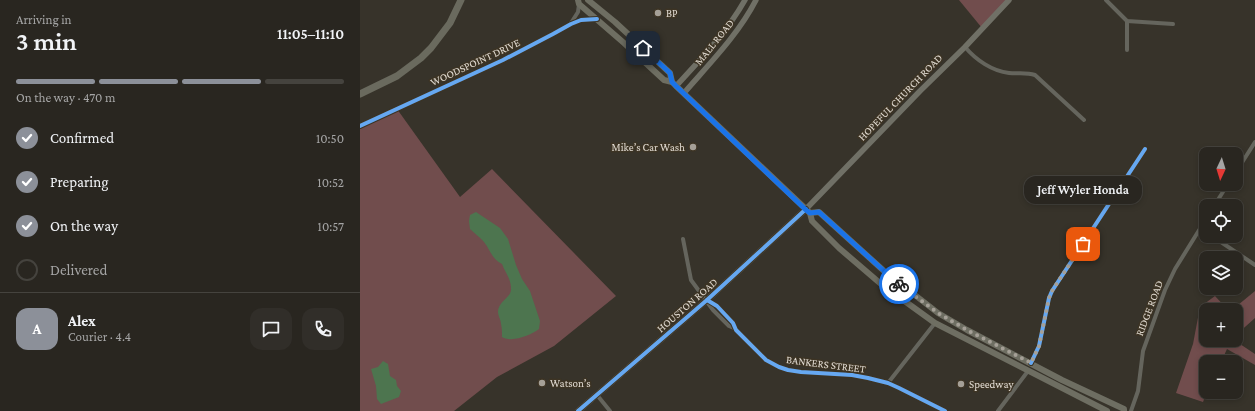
<!DOCTYPE html>
<html lang="en">
<head>
<meta charset="utf-8">
<style>
  body { margin:0; font-family:"Crimson Pro",serif; background:#312e29; color:#f1f3f6; height:100vh; display:flex; flex-direction:column; font-size:15px; white-space:nowrap }
  * { box-sizing:border-box; margin:0 }
  p { font-size:13px; color:#a5a5a5 }
  .icon { flex:none; width:22px; height:22px; fill:none; stroke:currentColor; stroke-width:2; stroke-linecap:round; stroke-linejoin:round }
  .map { position:relative; flex:1; overflow:hidden }
  .sheet { display:flex; flex-direction:column; background:#292620; width:360px }
  .sheet>* { flex:none }
  .needle { width:26px; rotate:184deg }
  .fabs { position:absolute; left:839px; top:147px; display:grid; gap:8px }
  .fabs a { display:grid; place-items:center; width:44px; height:44px; border-radius:8px; background:#292620; box-shadow:0 2px 6px #0003,0 0 0 1px #45433e; font-size:20px }
  .pin { position:absolute; display:grid; place-items:center; width:34px; height:34px; color:#fff; margin:-17px; border-radius:8px; box-shadow:0 2px 6px #0006 }
  .courier { position:absolute; display:grid; place-items:center; width:40px; height:40px; margin:-20px; border:3px solid #1a73e8; border-radius:50%; background:#fff; color:#222; box-shadow:0 1px 5px #0007 }
  .bubble { position:absolute; height:28px; border-radius:12px; background:#292620; box-shadow:0 2px 6px #0003,0 0 0 1px #45433e; font-size:13px; font-weight:600; line-height:28px; text-align:center }
  .head em { font-style:normal; font-weight:600 }
  .head div { display:flex; flex-direction:column-reverse }
  .head { display:flex; align-items:center; justify-content:space-between; height:68px; padding:0 16px }
  h1 { font-size:26px; font-weight:600; line-height:30px }
  .bar { display:grid; grid-template-columns:repeat(4,1fr); gap:6px 4px; align-content:center; height:48px; padding:0 16px }
  .bar i { height:5px; border-radius:3px; background:#45433e }
  .bar .current { background:#8c9099 }
  .bar p { grid-column:span 4 }
  .line { display:flex; align-items:center; gap:10px; padding:0 16px; border-top:1px solid #45433e }
  .line div { flex:1 }
  .round { display:grid; place-items:center; flex:none; width:42px; height:42px; border-radius:12px; background:#312e29 }
  ol { padding:0 16px; list-style:none }
  li { display:flex; align-items:center; gap:12px; height:44px }
  li p { margin-inline-start:auto }
  li .icon { padding:4px; border-radius:50%; background:#8c9099; color:#fff; stroke-width:4 }
  li:last-child { color:#a5a5a5 }
  li i { width:22px; height:22px; border:2px solid #45433e; border-radius:50% }
  main { display:flex; flex:1; min-height:0 }
  .map>svg:first-child { display:block }
  .green { fill:#714d4d }
  .water { fill:#4d754f }
  .lines { fill:none; stroke-linecap:round; stroke-linejoin:round }
  .street { stroke:#65655d; stroke-width:4 }
  .secondary { stroke:#707066; stroke-width:5.5 }
  .primary { stroke:#6e6e62; stroke-width:6 }
  .highway { stroke:#6a6a5e; stroke-width:7 }
  .cycleway-casing { stroke:#3d3424; stroke-width:6 }
  .cycleway { stroke:#66a8f1; stroke-width:4 }
  .done { stroke:#a5a097; stroke-width:4; stroke-dasharray:0 7.2 }
  .route { stroke:#1a73e8; stroke-width:5 }
  .poi-dot { fill:#a5a097; stroke:#3d3424; stroke-width:1.5 }
  .labels { text-anchor:middle; dominant-baseline:central; stroke-width:3; stroke-linejoin:round; paint-order:stroke }
  .poi-label { font-size:11px; fill:#e0dad1; stroke:#3d3424; text-anchor:start }
  .street-label { font-size:11px; fill:#e0dad1; stroke:#3d3424 }
</style>
</head>
<body>
<main>
<section class="sheet">
<div class="head"><div><h1>3 min</h1><p>Arriving in</p></div><em>11:05–11:10</em></div>
<div class="bar"><i class="current"></i><i class="current"></i><i class="current"></i><i></i><p>On the way · 470 m</p></div>
<ol>
<li><svg class="icon" aria-label="check" viewBox="0 0 24 24"><path d="M5 12l5 5 9-10"/></svg>Confirmed<p>10:50</p></li>
<li><svg class="icon" aria-label="check" viewBox="0 0 24 24"><path d="M5 12l5 5 9-10"/></svg>Preparing<p>10:52</p></li>
<li><svg class="icon" aria-label="check" viewBox="0 0 24 24"><path d="M5 12l5 5 9-10"/></svg>On the way<p>10:57</p></li>
<li><i></i>Delivered</li>
</ol>
<div class="line" style="height:72px"><b class="round" style="background:#8c9099;color:#fff">A</b><div><b>Alex</b><p>Courier · 4.4</p></div><a class="round"><svg class="icon" aria-label="chat" viewBox="0 0 24 24"><path d="M4 5h16v11H9l-5 4z"/></svg></a><a class="round"><svg class="icon" aria-label="phone" viewBox="0 0 24 24"><path d="M5 4h4l2 5-3 2q2 4 5 5l2-3 5 2v4C11 20 4 13 5 4z"/></svg></a></div>
</section>
<div class="map">
<svg width="895" height="411" viewBox="0 0 895 411">
  <rect width="100%" height="100%" fill="#37332a"/>
  <!-- green -->
  <g class="green">
    <polygon points="599,0 649,0 622,28"/>
    <polygon points="37,109 100,197 132,169 256,296 194,346 137,377 94,411 0,411 0,126"/>
    <polygon points="895,291 895,318 876,335 876,310 872,310"/>
    <polygon points="855,296 868,310 846,310 846,340 874,340 895,354 895,365 867,349 861,362 846,362 846,392 847,392 843,402 816,393 833,344 840,307"/>
  </g>
  <!-- water -->
  <g class="water">
    <path d="M 116,212 L 140,228 L 148,239 L 156,265 L 162,279 L 170,291 L 180,321 L 179,329 C 171,335 152,343 142,337 C 142,333 142,328 141,324 C 141,320 138,316 138,312 C 138,301 152,298 151,288 C 151,279 145,272 142,264 C 131,258 131,251 124,242 C 120,237 114,233 110,229 L 109,221 L 110,215 Z"/>
    <polygon points="23,361 28,364 30,376 36,380 37,386 41,391 39,397 21,404 17,399 16,386 11,369 18,367"/>
  </g>
  <g class="lines">
    <!-- street -->
    <g class="street">
      <polyline points="746,0 767,21 813,24"/>
      <polyline points="211,23 218,12 219,4"/>
      <path d="M 605,47 C 616,60 632,71 649,73 C 658,74 666,72 675,75 L 724,120"/>
      <polyline points="767,50 767,21"/>
      <polyline points="0,126 143,60 193,34 211,24 221,20 235,19"/>
      <polyline points="876,172 895,142"/>
      <polyline points="854,206 868,184"/>
      <polyline points="840,228 846,232"/>
      <polyline points="852,236 895,265"/>
      <polyline points="323,239 331,280 353,310 369,326 376,329"/>
      <polyline points="347,300 357,306 373,323 376,330 406,360 419,367 428,370 441,372 492,375 508,378 528,383 539,388 585,411"/>
      <polyline points="671,363 679,346 689,298 692,291 785,149"/>
      <polyline points="528,383 575,323"/>
      <polyline points="237,395 250,411"/>
      <polyline points="638,411 668,371"/>
      <polyline points="771,411 778,391 783,351 805,290 815,269 846,219"/>
    </g>
    <!-- secondary -->
    <g class="secondary">
      <path d="M 316,86 C 341,59 367,32 385,0"/>
      <path d="M 324,93 C 349,64 378,35 396,0"/>
      <polyline points="446,209 560,91 605,47 649,0"/>
    </g>
    <!-- primary -->
    <g class="primary">
      <polyline points="218,0 219,4 264,43 304,80 312,82"/>
      <polyline points="228,0 255,22 310,73 312,82 316,86 450,213 452,221 479,248 521,284 575,323 747,411"/>
      <polyline points="450,213 459,212 524,271 578,313 607,330 702,380 764,409 764,411"/>
      <polyline points="218,411 347,300 446,209"/>
    </g>
    <!-- highway -->
    <polyline class="highway" points="0,94 37,76 61,58 71,48 90,23 101,0"/>
    <!-- cycleway casing -->
    <g class="cycleway-casing">
      <g id="cycleway">
        <polyline points="0,126 143,60 193,34 211,24 221,20 237,19"/>
        <polyline points="347,300 357,306 373,323 376,330 406,360 419,367 428,370 441,372 492,375 508,378 528,383 539,388 585,411"/>
        <polyline points="671,363 679,346 689,298 692,291 785,149"/>
        <polyline points="218,411 347,300 446,209"/>
      </g>
    </g>
    <!-- cycleway -->
    <use href="#cycleway" class="cycleway"/>
  </g>
  <g class="lines">
    <!-- done -->
    <polyline class="done" points="539,284 578,313 607,330 671,363 679,346 689,298 692,291 723,244"/>
    <!-- route -->
    <polyline class="route" points="283,48 310,73 312,82 316,86 446,210 450,213 459,212 524,271 539,284"/>
  </g>
  <!-- markers -->
  <g class="poi-dot">
    <circle cx="298" cy="13" r="4"/>
    <circle cx="333" cy="147" r="4"/>
    <circle cx="182" cy="383" r="4"/>
    <circle cx="601" cy="384" r="4"/>
  </g>
  <g class="labels">
    <!-- poi labels -->
    <g class="poi-label">
      <text x="306" y="13">BP</text>
      <text x="325" y="147" text-anchor="end">Mike’s Car Wash</text>
      <text x="190" y="383">Watson’s</text>
      <text x="609" y="384">Speedway</text>
    </g>
    <!-- street labels -->
    <g class="street-label">
      <text transform="translate(354 42) rotate(-51)">MALL ROAD</text>
      <text transform="translate(115 62) rotate(-25)">WOODSPOINT DRIVE</text>
      <text transform="translate(540 97) rotate(-46)">HOPEFUL CHURCH ROAD</text>
      <text transform="translate(327 305) rotate(-41)">HOUSTON ROAD</text>
      <text transform="translate(789 308) rotate(-69)">RIDGE ROAD</text>
      <text transform="translate(466 364) rotate(7)">BANKERS STREET</text>
    </g>
  </g>
</svg>
<div class="fabs">
<a><svg class="needle" viewBox="-14 -14 28 28"><path d="M0-13l5 13h-10z" fill="#e53935"/><path d="M0 13l5-13h-10z" fill="#a5a5a5"/></svg></a>
<a><svg class="icon" aria-label="locate" viewBox="0 0 24 24"><circle cx="12" cy="12" r="6"/><path d="M12 2v4M12 18v4M2 12h4M18 12h4"/></svg></a>
<a><svg class="icon" aria-label="layers" viewBox="0 0 24 24"><path d="M12 4l9 5-9 5-9-5zM3 14l9 5 9-5"/></svg></a>
<a>+</a>
<a>−</a>
</div>
<div class="pin" style="left:723px;top:244px;background:#ea580c"><svg class="icon" aria-label="bag" viewBox="0 0 24 24"><path d="M5 8h14l-1 12H6zM9 8a3 3 0 0 1 6 0"/></svg></div>
<div class="pin" style="left:283px;top:48px;background:#1f2937"><svg class="icon" aria-label="home" viewBox="0 0 24 24"><path d="M3 11l9-7 9 7M6 9v11h12V9"/></svg></div>
<div class="courier" style="left:539px;top:284px"><svg class="icon" aria-label="bike" viewBox="0 0 24 24"><circle cx="6" cy="16" r="4"/><circle cx="18" cy="16" r="4"/><path d="M6 16l4-8h5l3 8M10 8l3 8H6M13 5h3"/></svg></div>
<div class="bubble" style="left:664px;top:176px;width:118px">Jeff Wyler Honda</div>
</div>
</main>
</body>
</html>
